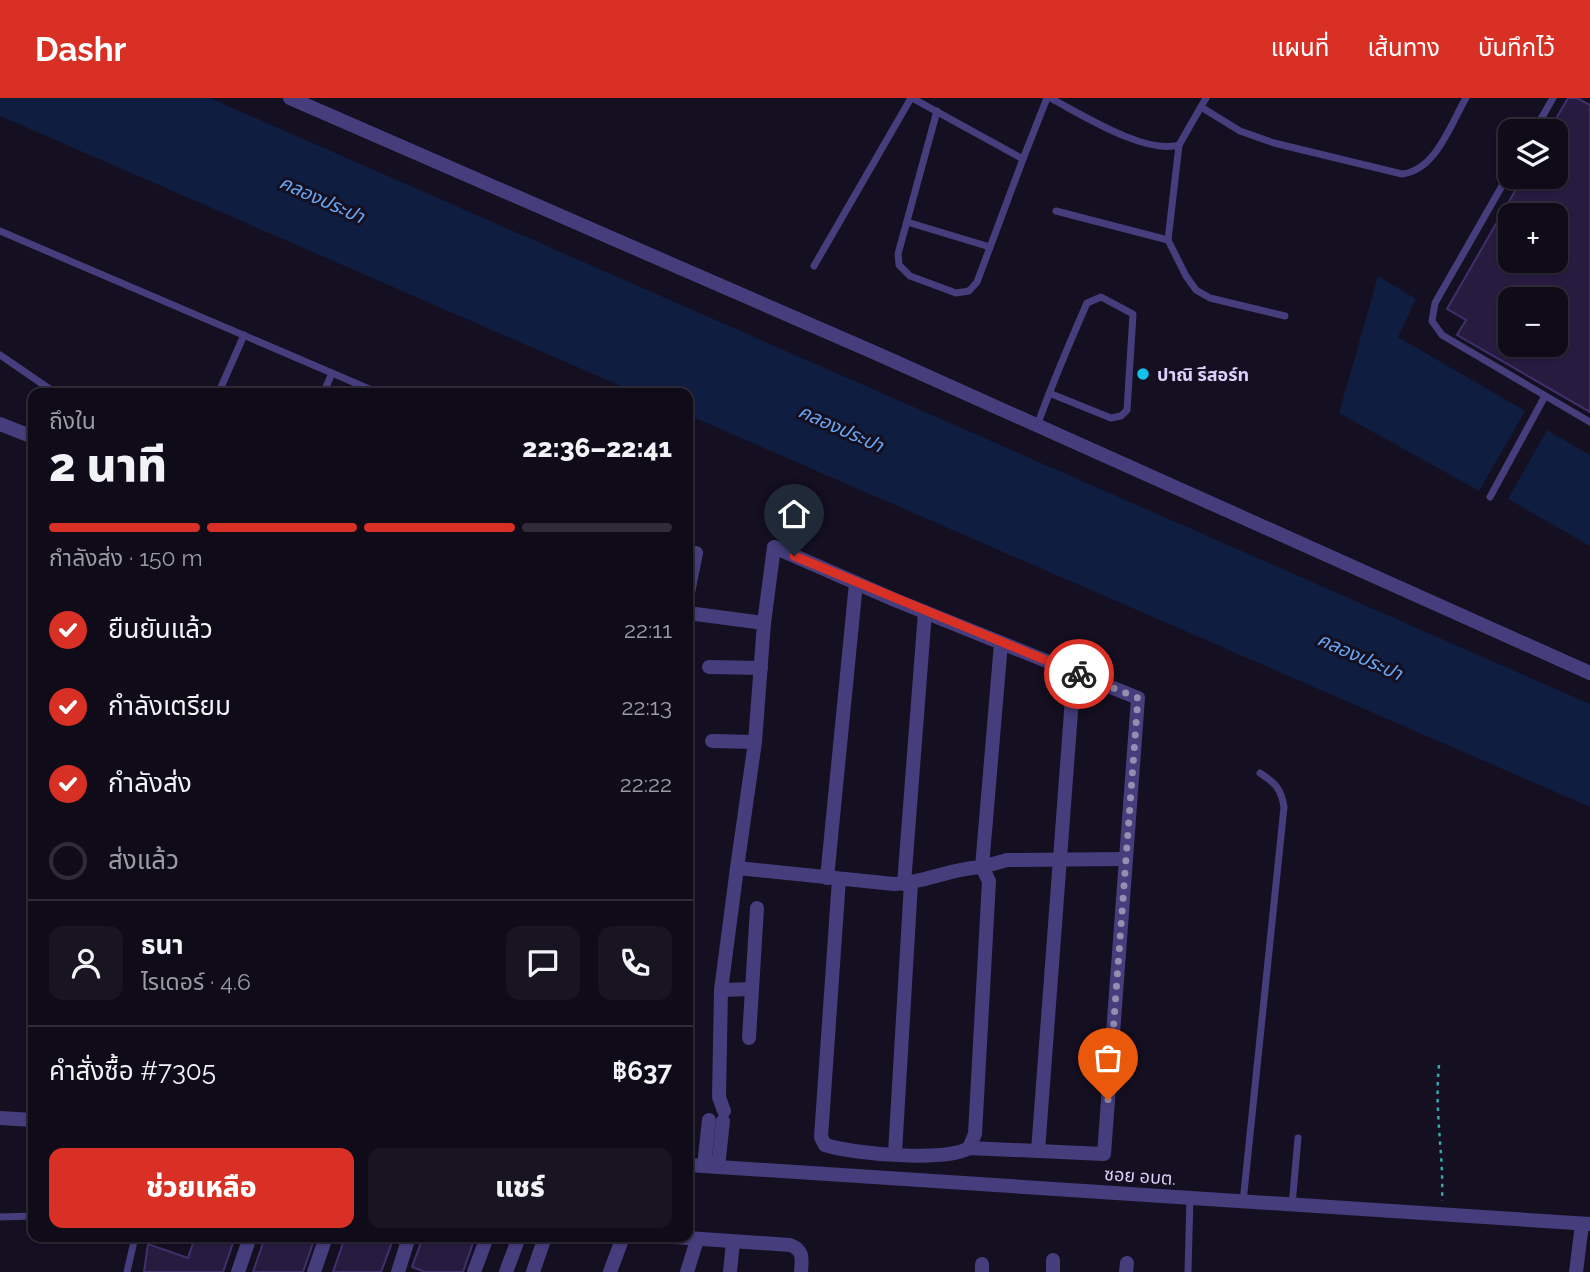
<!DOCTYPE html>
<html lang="th">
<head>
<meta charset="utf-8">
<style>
  body { margin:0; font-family:Raleway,"Noto Sans Thai",sans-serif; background:#181422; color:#f1f3f6; height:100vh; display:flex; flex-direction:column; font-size:26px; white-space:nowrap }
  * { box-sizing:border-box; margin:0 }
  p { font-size:23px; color:#9b9ba2 }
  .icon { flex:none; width:38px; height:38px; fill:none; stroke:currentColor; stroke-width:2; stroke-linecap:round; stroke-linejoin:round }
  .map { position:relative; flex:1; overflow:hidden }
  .sheet { position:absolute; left:28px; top:290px; width:665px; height:854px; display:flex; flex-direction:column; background:#0f0b19; border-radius:14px; box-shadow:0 2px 5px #0004,0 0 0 2px #2f2b38 }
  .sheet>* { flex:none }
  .fabs { position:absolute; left:1498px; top:21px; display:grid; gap:14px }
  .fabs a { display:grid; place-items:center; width:70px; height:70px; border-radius:14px; background:#0f0b19; box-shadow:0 2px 5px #0004,0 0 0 2px #2f2b38; font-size:35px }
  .pin { position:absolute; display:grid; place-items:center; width:60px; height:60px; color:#fff; margin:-72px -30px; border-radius:50% 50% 50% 0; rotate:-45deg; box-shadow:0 0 7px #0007 }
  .pin .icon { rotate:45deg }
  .courier { position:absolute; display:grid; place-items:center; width:70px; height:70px; margin:-35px; border:5px solid #d93025; border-radius:50%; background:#fff; color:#222; box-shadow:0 2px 9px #0007 }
  .headline em { font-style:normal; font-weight:800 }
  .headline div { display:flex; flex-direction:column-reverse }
  .headline { display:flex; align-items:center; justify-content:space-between; height:119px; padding:0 21px }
  h1 { font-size:46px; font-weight:800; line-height:52px }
  .bar { display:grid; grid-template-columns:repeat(4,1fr); gap:10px 7px; align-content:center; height:84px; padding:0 21px }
  .bar i { height:9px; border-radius:5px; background:#2f2b38 }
  .bar .on { background:#d93025 }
  .bar p { grid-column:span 4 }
  .line { display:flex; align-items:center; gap:18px; padding:0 21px; border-top:2px solid #2f2b38 }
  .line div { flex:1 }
  .round { display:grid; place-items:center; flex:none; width:74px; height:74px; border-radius:14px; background:#181422 }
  ol { padding:0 21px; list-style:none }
  li { display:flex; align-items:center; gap:21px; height:77px }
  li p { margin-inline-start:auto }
  li .icon { padding:7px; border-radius:50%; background:#d93025; color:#fff; stroke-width:4 }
  li:last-child { color:#9b9ba2 }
  li i { width:38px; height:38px; border:4px solid #2f2b38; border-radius:50% }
  .cta { display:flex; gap:14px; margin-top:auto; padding:14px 21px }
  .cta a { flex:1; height:80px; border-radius:14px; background:#d93025; color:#fff; font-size:28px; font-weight:800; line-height:80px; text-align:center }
  .cta a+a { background:#181422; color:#f1f3f6 }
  header { display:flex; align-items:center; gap:42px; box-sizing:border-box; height:98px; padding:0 35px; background:#d93025; color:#fff }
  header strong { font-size:33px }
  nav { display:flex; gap:38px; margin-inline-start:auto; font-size:24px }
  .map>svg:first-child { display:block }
  .water { fill:#0f1d40 }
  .building { fill:#271c40; stroke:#41306b; stroke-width:2; fill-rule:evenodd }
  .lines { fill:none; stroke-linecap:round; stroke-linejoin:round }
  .path { stroke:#37a8ab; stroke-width:2.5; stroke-dasharray:3.5 5; stroke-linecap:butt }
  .lane { stroke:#453d7c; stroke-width:7 }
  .street { stroke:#453d7c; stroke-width:14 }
  .done { stroke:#958eaf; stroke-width:7; stroke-dasharray:0 12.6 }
  .route { stroke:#d93025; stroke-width:9 }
  .poi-dot { fill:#11c1e9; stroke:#140f21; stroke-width:2.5 }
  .labels { text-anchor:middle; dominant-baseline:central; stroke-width:6; stroke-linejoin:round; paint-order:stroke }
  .poi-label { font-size:18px; font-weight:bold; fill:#dad2fc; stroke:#140f21; text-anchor:start }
  .street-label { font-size:18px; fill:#dad2fc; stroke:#140f21 }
  .water-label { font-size:19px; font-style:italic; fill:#68a7f4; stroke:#140f21 }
</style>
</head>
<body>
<header>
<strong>Dashr</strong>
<nav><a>แผนที่</a><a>เส้นทาง</a><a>บันทึกไว้</a></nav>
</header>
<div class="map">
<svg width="1590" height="1174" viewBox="0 0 1590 1174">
  <rect width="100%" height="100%" fill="#140f21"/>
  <!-- water -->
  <g class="water">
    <polygon points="0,0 210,0 1590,606 1590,709 688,317 688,296 639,296 0,18"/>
    <polygon points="1378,178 1416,201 1398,239 1525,313 1479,393 1339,315"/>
    <polygon points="1547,332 1590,357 1590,448 1508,401"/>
  </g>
  <!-- building -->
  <g class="building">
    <path d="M 1568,0 L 1577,0 L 1590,7 L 1590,314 L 1457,237 L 1466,222 L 1447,211 L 1523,79 L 1556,79 L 1556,33 L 1549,33 ZM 1510,117 L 1556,117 L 1556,163 L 1510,163 ZM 1510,201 L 1556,201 L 1556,247 L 1510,247 Z"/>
    <polygon points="195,1139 235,1139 223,1174 144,1174 148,1146 188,1160"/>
    <polygon points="265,1139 315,1139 303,1174 253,1174"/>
    <polygon points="345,1139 394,1139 381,1174 333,1174"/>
    <polygon points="423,1139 475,1139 463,1174 425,1174 412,1169"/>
  </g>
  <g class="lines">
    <!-- path -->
    <path class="path" d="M 1439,967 C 1434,1015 1444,1055 1442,1103"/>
    <!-- lane -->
    <g class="lane">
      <polyline points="912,0 1023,61 977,184 969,193 956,195 910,178 899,167 898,156 937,13"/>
      <path d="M 1050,0 C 1081,16 1145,57 1179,47 L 1206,0"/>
      <path d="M 1201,9 L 1240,33 L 1274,45 L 1402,76 C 1436,72 1450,27 1466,0"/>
      <polyline points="1534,33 1553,0"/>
      <polyline points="1179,47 1168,142 1186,178 1196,192 1210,200 1285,218"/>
      <polyline points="1023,61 1047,0"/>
      <polyline points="1510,74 1435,205 1432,223 1442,237 1590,324"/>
      <polyline points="1056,113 1168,142"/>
      <polyline points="907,124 990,149"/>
      <polyline points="0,133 381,296"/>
      <polyline points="814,168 911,0"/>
      <polyline points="0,257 57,296"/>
      <polyline points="218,296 244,237"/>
      <polyline points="323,296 332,275"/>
      <path d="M 1037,328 C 1052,286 1069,246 1087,205 L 1101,199 L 1133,216 L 1127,312 L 1121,318 L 1111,320 L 1049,295"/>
      <polyline points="1490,399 1545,298"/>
      <path d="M 1243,1104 L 1284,709 C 1281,690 1275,685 1260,675"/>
      <polyline points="1292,1107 1298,1040"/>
      <polyline points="0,1119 33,1118"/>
      <polyline points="127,1174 135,1139"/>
      <polyline points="1188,1174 1190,1100"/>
    </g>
    <!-- street -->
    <g class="street">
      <polyline points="290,0 880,257 1590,575"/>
      <polyline points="0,326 33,339"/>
      <polyline points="688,495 696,455"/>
      <polyline points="688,515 764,525 755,644 737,770"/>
      <path d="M 764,525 L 774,449 L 895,502 L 1138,600 L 1104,1056 L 969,1050 C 946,1064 853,1056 825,1047 L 821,1039 L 839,781"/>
      <polyline points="1001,545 982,769 1007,762 1126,761"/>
      <polyline points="709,569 761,570"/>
      <polyline points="712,643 755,644"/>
      <polyline points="827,780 856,485"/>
      <polyline points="904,786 925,514"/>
      <polyline points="721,892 752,891"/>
      <polyline points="749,940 757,810"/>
      <path d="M 724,1013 L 719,999 L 721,892 L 737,770 L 894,786 C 924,785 952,770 982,769 L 989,783 L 975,1036 L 969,1050"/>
      <polyline points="0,1020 33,1022"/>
      <polyline points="1038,1053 1074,574"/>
      <polyline points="895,1055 911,785"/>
      <polyline points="688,1067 1590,1126"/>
      <polyline points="704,1068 709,1022"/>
      <polyline points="718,1069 723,1023"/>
      <path d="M 673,1139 L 790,1147 C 804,1152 802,1161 801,1174"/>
      <polyline points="238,1174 250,1139"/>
      <polyline points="314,1174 326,1139"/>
      <polyline points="398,1174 409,1139"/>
      <polyline points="474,1174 487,1139"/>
      <polyline points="506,1174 519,1139"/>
      <polyline points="533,1174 545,1139"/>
      <polyline points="610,1174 623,1139"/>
      <polyline points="687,1174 697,1142"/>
      <polyline points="730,1174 733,1144"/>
      <polyline points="982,1174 982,1166"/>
      <polyline points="1053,1174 1053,1162"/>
      <polyline points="1126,1174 1127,1165"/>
      <polyline points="1576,1174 1582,1126"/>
    </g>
  </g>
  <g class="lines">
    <!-- done -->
    <polyline class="done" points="1079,576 1138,600 1108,1002"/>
    <!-- route -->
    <polyline class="route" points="794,458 1079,576"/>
  </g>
  <!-- markers -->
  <circle class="poi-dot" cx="1143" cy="276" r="7"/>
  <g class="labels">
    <!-- poi labels -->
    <g class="poi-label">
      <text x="1157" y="276">ปาณิ รีสอร์ท</text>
    </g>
    <!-- street labels -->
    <g class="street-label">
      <text transform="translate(1140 1078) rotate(4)">ซอย อบต.</text>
    </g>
    <!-- water labels -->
    <g class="water-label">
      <text transform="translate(322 101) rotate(24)">คลองประปา</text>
      <text transform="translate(841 330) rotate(24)">คลองประปา</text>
      <text transform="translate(1360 558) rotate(24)">คลองประปา</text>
    </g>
  </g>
</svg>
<div class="fabs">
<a><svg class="icon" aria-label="layers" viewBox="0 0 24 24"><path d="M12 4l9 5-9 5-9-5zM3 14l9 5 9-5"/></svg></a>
<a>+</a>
<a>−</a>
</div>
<div class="pin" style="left:1108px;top:1002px;background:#ea580c"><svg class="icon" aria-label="bag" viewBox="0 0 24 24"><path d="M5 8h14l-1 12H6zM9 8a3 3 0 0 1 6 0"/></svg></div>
<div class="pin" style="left:794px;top:458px;background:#1f2937"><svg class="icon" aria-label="home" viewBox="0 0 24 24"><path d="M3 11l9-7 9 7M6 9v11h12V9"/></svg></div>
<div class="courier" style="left:1079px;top:576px"><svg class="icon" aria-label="bike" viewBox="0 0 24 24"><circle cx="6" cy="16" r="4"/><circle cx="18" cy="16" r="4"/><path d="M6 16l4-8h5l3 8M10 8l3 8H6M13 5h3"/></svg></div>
<section class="sheet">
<div class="headline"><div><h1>2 นาที</h1><p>ถึงใน</p></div><em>22:36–22:41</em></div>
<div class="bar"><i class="on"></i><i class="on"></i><i class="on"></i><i></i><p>กำลังส่ง · 150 m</p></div>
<ol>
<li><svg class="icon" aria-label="check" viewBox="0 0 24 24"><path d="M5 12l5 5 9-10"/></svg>ยืนยันแล้ว<p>22:11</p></li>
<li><svg class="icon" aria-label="check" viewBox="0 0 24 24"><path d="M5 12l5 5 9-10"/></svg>กำลังเตรียม<p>22:13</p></li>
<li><svg class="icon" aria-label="check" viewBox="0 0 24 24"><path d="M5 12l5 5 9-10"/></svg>กำลังส่ง<p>22:22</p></li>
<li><i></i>ส่งแล้ว</li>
</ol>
<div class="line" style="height:126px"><a class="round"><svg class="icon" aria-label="person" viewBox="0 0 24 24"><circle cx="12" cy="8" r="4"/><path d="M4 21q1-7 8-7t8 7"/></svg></a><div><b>ธนา</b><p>ไรเดอร์ · 4.6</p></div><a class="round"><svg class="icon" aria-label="chat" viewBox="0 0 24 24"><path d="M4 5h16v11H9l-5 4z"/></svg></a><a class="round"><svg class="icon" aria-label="phone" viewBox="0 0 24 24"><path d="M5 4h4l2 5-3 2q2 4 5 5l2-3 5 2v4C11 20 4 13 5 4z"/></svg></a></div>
<div class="line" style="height:91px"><div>คำสั่งซื้อ #7305</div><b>฿637</b></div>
<div class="cta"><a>ช่วยเหลือ</a><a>แชร์</a></div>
</section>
</div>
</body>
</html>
